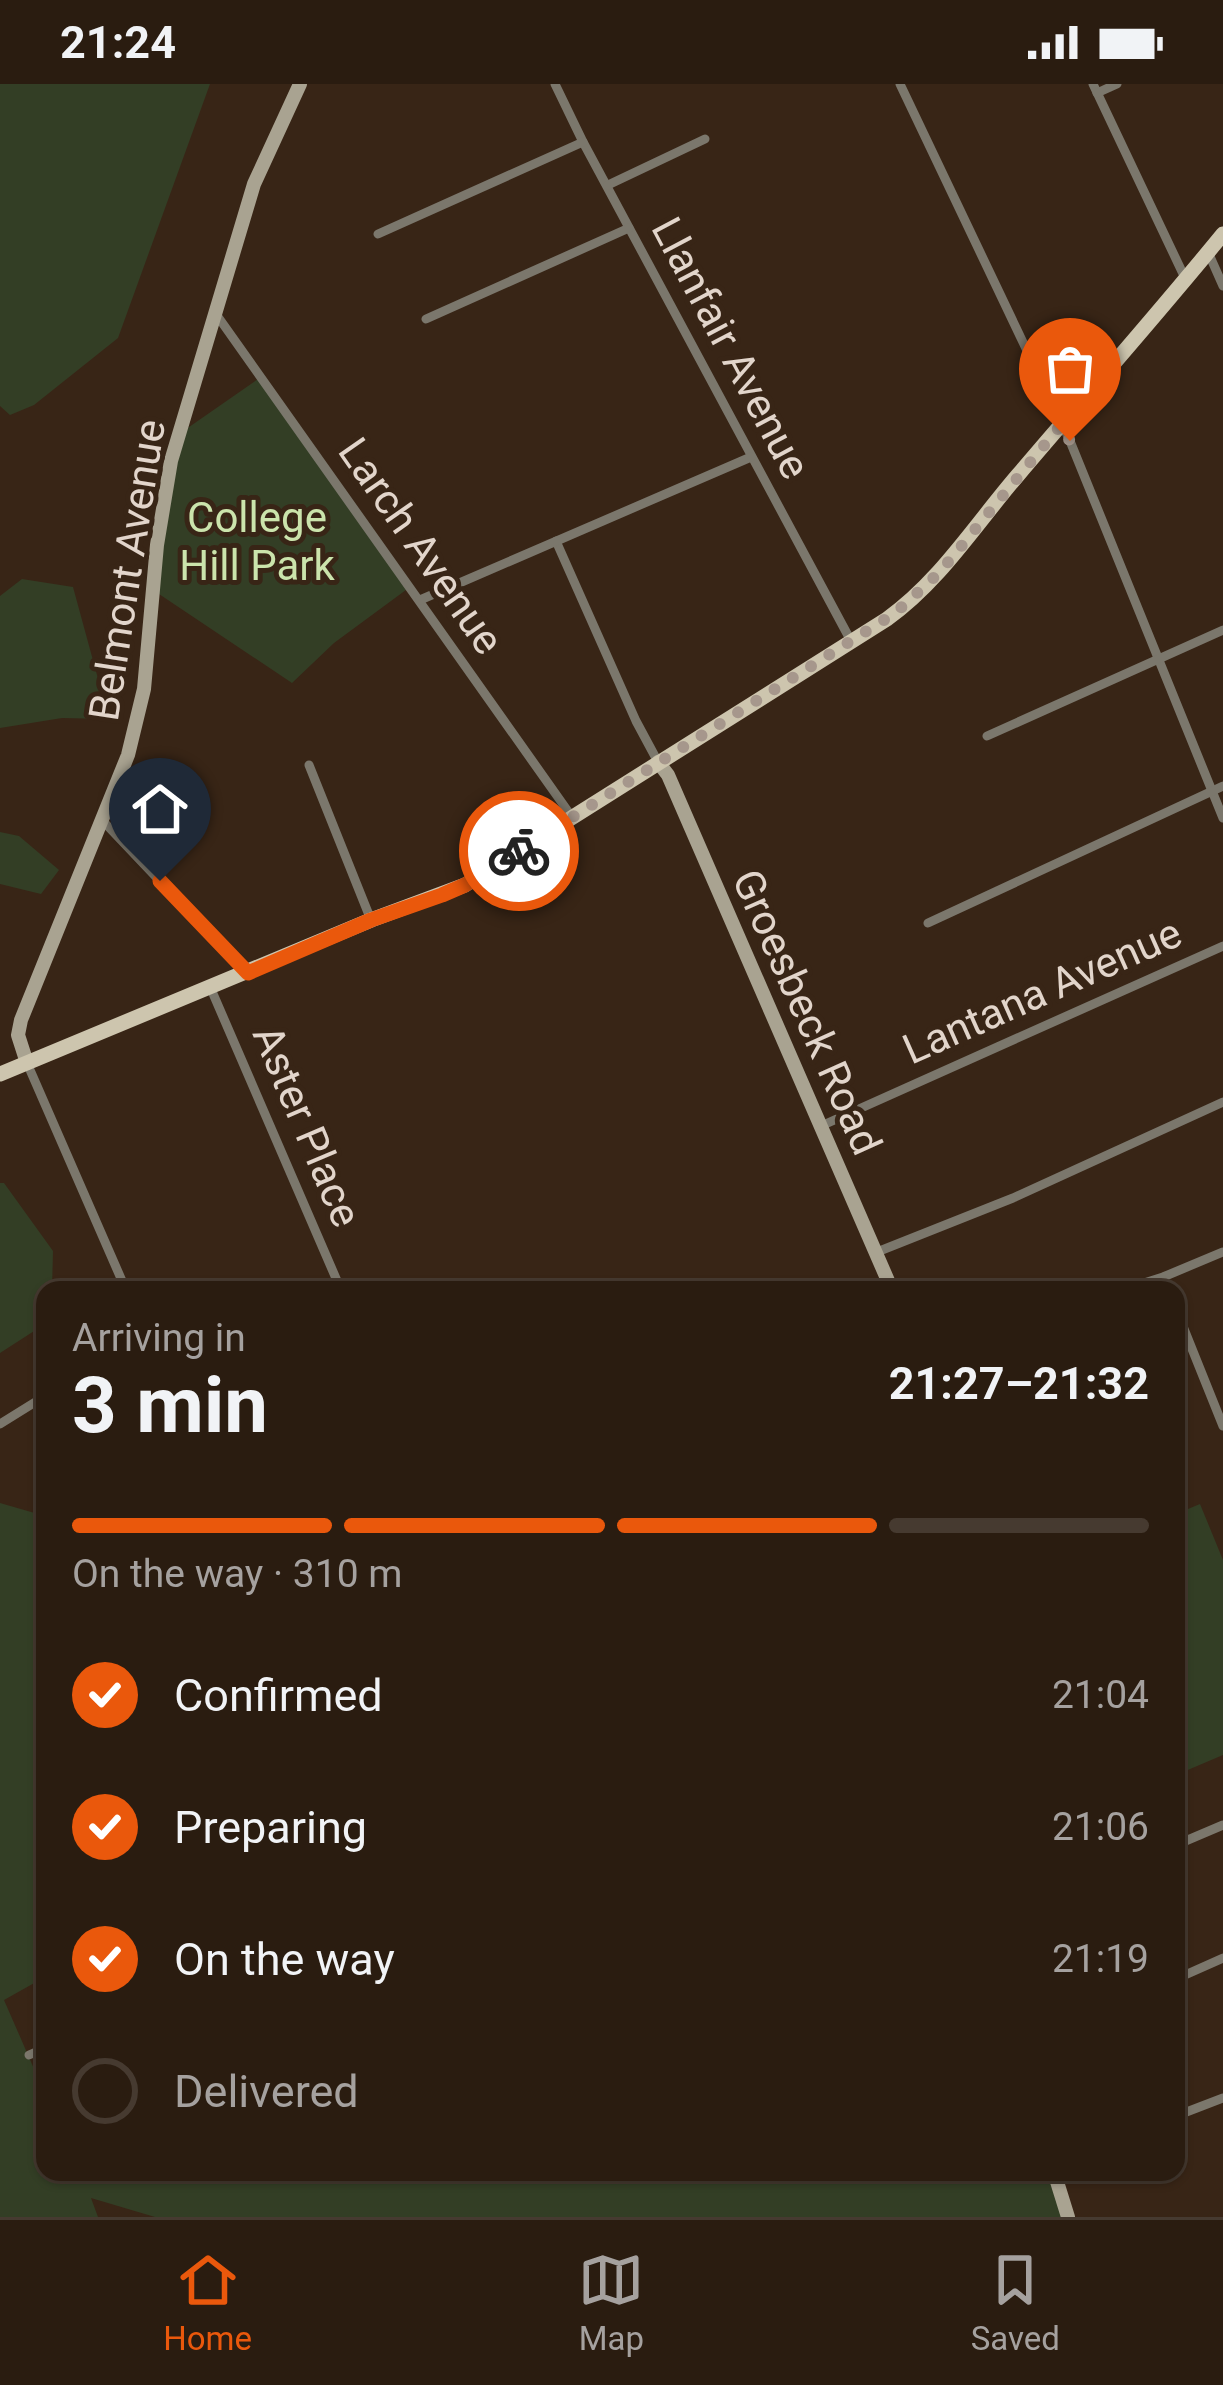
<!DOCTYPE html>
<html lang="en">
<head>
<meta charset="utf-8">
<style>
  body { margin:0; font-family:Roboto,sans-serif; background:#322519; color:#f1f3f6; height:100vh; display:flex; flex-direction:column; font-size:45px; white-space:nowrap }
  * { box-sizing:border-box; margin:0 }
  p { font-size:39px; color:#a5a19f }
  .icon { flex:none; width:66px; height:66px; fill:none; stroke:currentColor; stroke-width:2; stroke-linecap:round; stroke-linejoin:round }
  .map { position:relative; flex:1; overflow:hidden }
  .details { position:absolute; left:36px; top:1197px; width:1149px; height:900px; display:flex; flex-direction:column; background:#2a1c10; border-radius:24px; box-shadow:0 3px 9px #0004,0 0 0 3px #463a30 }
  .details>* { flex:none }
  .pin { position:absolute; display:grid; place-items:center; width:102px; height:102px; color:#fff; margin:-123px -51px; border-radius:50% 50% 50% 0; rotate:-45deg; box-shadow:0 0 12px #0007 }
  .pin .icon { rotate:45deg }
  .courier { position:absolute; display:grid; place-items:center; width:120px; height:120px; margin:-60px; border:9px solid #ea580c; border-radius:50%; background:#fff; color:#222; box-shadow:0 3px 15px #0007 }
  .head em { font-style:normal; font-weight:700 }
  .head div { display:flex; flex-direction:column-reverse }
  .head { display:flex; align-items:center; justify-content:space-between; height:204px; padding:0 36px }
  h1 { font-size:78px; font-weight:700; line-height:90px }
  .bar { display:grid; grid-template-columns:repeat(4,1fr); gap:18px 12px; align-content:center; height:144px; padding:0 36px }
  .bar i { height:15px; border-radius:9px; background:#463a30 }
  .bar .current { background:#ea580c }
  .bar p { grid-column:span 4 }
  ol { padding:0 36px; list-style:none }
  li { display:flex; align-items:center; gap:36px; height:132px }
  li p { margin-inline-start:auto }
  li .icon { padding:12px; border-radius:50%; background:#ea580c; color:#fff; stroke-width:4 }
  li:last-child { color:#a5a19f }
  li i { width:66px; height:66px; border:6px solid #463a30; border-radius:50% }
  .status { display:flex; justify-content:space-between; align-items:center; height:84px; padding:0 60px; background:#2a1c10; direction:ltr }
  .status svg { height:33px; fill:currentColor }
  .menu { display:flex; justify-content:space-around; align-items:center; height:168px; border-top:3px solid #463a30; background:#2a1c10; font-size:33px; color:#a5a19f }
  .menu a { display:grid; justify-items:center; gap:6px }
  .menu .current { color:#ea580c }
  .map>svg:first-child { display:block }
  .green { fill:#333e25 }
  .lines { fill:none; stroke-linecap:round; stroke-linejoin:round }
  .street { stroke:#7b776c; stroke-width:9 }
  .secondary { stroke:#a9a391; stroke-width:14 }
  .primary { stroke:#cdc5ae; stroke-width:15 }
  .done { stroke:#a6978c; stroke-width:12; stroke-dasharray:0 21.6 }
  .route { stroke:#ea580c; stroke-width:15 }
  .labels { text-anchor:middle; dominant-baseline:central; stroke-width:10; stroke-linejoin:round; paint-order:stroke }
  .street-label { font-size:42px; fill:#e2d5cb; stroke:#382516 }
  .park-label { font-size:42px; fill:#cbe4ac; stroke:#382516 }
</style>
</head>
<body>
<div class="status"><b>21:24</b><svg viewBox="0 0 49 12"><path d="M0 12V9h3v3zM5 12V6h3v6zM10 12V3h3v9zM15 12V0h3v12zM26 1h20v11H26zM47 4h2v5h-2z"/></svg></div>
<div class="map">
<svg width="1223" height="2133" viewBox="0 0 1223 2133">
  <rect width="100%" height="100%" fill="#382516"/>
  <!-- green -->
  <g class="green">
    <polygon points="0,0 210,0 118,254 34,321 10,331 0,322"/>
    <polygon points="261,293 410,503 334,559 292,599 153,506 179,350"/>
    <polygon points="22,495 73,503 109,635 62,634 0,644 0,512"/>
    <polygon points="0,748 19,752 59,786 41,810 0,800"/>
    <polygon points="0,1099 4,1099 53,1167 52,1206 45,1206 45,1240 0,1269"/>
    <polygon points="0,1419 45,1432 45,1893 4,1916 45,2010 45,2088 1054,2088 1068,2133 155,2133 91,2114 98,2133 0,2133"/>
    <polygon points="1200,1420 1223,1476 1223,1671 1176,1691 1176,1430"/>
  </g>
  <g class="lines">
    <!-- street -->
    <g class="street">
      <polyline points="555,0 583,58 851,557"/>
      <polyline points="900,0 1070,357 1223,734"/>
      <polyline points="1093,0 1185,194"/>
      <polyline points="1097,9 1117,0"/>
      <polyline points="608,101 705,55"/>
      <polyline points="378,150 583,58"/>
      <polyline points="1208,168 1223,202"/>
      <polyline points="216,230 572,733"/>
      <polyline points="426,235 629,144"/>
      <polyline points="556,457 636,637 658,678"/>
      <polyline points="420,516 751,373"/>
      <polyline points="987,652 1223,546"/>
      <polyline points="309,681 371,836"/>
      <polyline points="102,736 247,889"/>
      <polyline points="928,839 1223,702"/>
      <polyline points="211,905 341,1206"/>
      <polyline points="27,979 126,1206"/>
      <polyline points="821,1042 1223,862"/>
      <polyline points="877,1168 1013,1114 1223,1018"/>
      <polyline points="1122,1206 1163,1193 1223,1168"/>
      <polyline points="1176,1225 1223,1342"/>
      <polyline points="0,1340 45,1312"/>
      <polyline points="1176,1761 1223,1741"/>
      <polyline points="1176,1895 1223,1874"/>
      <polyline points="29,1971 45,1964"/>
      <polyline points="1176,2032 1223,2014"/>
    </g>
    <!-- secondary -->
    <g class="secondary">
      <polyline points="658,678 668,691 892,1206"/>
      <polyline points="27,979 18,951 21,936 128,671 144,605 157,461 171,377 254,100 300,0"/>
      <polyline points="1054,2088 1068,2133"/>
    </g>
    <!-- primary -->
    <path class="primary" d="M 0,990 L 371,836 L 465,801 L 887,535 C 940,497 975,441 1018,391 C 1086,311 1156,232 1223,150"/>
  </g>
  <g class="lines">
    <!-- done -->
    <polyline class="done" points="519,767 895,529 940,488 1061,341 1070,357"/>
    <!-- route -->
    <polyline class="route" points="160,797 248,889 371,836 442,811 465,801 519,767"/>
  </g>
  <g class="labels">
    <!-- street labels -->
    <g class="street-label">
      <text transform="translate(731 264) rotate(62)">Llanfair Avenue</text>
      <text transform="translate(421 462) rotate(55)">Larch Avenue</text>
      <text transform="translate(127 486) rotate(-81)">Belmont Avenue</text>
      <text transform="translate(1042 907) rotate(-24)">Lantana Avenue</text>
      <text transform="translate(807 928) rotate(66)">Groesbeck Road</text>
      <text transform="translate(307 1042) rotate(67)">Aster Place</text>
    </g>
    <!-- park labels -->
    <g class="park-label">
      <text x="257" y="433">College<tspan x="257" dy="48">Hill Park</tspan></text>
    </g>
  </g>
</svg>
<div class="pin" style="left:1070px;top:357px;background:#ea580c"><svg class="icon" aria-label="bag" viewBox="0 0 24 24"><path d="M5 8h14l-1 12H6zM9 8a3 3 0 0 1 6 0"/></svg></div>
<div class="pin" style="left:160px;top:797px;background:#1f2937"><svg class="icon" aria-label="home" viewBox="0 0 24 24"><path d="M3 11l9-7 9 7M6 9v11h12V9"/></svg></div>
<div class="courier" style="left:519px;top:767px"><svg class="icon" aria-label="bike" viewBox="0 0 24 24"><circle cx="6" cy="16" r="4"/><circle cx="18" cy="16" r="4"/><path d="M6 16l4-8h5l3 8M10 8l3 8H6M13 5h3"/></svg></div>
<section class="details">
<div class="head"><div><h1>3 min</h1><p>Arriving in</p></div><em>21:27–21:32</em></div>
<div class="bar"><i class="current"></i><i class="current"></i><i class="current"></i><i></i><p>On the way · 310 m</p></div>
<ol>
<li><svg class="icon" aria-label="check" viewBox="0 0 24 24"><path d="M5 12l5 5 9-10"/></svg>Confirmed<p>21:04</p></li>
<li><svg class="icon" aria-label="check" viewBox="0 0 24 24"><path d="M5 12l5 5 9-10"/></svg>Preparing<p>21:06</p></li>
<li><svg class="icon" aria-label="check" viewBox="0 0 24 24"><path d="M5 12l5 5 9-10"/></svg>On the way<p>21:19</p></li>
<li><i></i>Delivered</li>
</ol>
</section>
</div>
<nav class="menu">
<a class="current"><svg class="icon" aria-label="home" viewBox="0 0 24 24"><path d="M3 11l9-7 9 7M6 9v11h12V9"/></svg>Home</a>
<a><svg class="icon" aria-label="map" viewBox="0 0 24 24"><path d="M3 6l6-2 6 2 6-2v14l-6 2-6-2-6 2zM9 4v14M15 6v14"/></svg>Map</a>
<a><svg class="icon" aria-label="saved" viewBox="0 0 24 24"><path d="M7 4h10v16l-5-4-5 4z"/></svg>Saved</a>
</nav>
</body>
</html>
